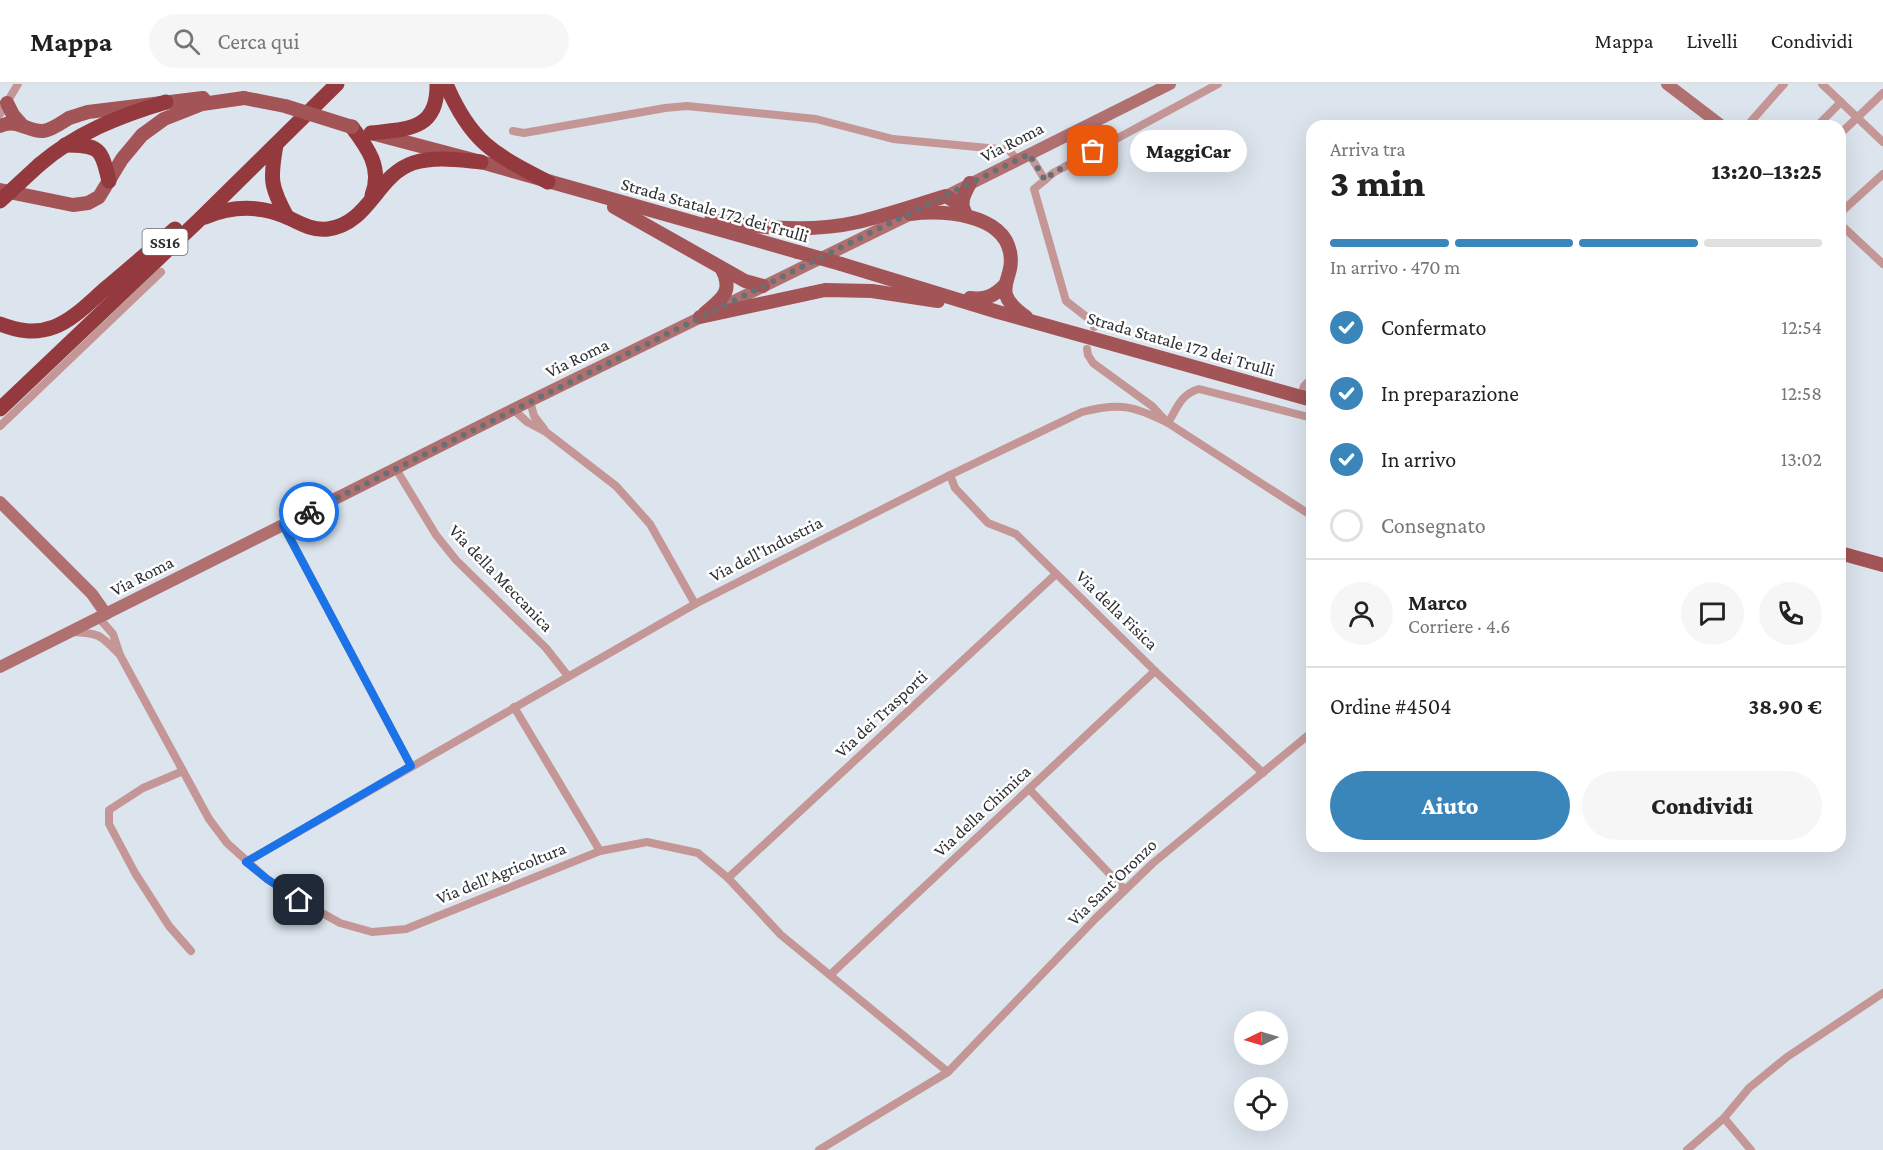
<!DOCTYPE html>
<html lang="it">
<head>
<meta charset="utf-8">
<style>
  body { margin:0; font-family:"Crimson Pro",serif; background:#f6f6f6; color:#222; height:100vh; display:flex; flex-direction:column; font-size:22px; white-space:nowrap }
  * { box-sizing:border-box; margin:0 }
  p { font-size:20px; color:#767676 }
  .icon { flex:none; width:33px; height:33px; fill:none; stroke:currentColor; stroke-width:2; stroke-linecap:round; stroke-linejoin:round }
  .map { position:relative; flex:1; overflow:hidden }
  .drawer { position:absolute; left:1306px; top:36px; width:540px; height:732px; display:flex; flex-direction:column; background:#fff; border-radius:18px; box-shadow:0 6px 24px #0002 }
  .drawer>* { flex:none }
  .needle { width:39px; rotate:265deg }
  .fabs { position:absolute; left:1234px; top:927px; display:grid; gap:12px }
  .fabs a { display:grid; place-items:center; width:54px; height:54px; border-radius:50%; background:#fff; box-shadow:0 6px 24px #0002; font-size:30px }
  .pin { position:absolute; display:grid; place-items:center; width:51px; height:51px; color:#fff; margin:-26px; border-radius:12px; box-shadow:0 3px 9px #0006 }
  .courier { position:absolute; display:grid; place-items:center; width:60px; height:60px; margin:-30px; border:4px solid #1a73e8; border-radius:50%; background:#fff; color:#222; box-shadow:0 2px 8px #0007 }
  .bubble { position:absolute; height:42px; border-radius:21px; background:#fff; box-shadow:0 6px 24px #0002; font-size:20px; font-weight:800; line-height:42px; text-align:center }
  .head em { font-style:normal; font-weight:800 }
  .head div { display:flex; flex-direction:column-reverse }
  .head { display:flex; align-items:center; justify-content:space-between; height:102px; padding:0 24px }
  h1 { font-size:39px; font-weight:800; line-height:45px }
  .bar { display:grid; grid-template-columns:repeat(4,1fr); gap:9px 6px; align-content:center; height:72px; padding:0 24px }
  .bar i { height:8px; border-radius:4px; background:#e0e0e0 }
  .bar .on { background:#3a86ba }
  .bar p { grid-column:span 4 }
  .line { display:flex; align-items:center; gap:15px; padding:0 24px; border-top:2px solid #e0e0e0 }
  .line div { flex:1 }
  .round { display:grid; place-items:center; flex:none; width:63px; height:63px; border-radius:32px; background:#f6f6f6 }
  ol { padding:0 24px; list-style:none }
  li { display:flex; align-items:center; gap:18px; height:66px }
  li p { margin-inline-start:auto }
  li .icon { padding:6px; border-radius:50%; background:#3a86ba; color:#fff; stroke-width:4 }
  li:last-child { color:#767676 }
  li i { width:33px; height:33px; border:3px solid #e0e0e0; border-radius:50% }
  .button { display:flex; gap:12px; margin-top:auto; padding:12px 24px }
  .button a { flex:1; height:69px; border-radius:36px; background:#3a86ba; color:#fff; font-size:24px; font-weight:800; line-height:69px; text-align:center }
  .button a+a { background:#f6f6f6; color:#222 }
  header { display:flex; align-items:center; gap:36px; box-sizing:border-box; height:84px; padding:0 30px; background:#fff; border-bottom:2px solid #e0e0e0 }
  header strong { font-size:28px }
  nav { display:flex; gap:33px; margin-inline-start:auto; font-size:21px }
  .search { width:420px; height:54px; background:#f6f6f6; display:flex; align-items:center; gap:15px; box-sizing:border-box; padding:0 21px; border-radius:33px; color:#767676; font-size:22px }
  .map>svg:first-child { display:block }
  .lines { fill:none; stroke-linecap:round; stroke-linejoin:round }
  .street { stroke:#c49696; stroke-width:8 }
  .secondary { stroke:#b17070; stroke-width:12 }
  .primary { stroke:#a25456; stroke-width:14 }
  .highway { stroke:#943a3f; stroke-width:15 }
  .primary-bridge { stroke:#a25456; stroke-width:14 }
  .highway-bridge { stroke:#943a3f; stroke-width:15 }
  .done { stroke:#6a6f74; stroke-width:6; stroke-dasharray:0 10.8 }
  .route { stroke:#1a73e8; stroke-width:8 }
  .labels { text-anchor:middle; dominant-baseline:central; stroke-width:5; stroke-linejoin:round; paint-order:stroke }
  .shield { fill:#fff; stroke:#6c6e70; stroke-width:1.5 }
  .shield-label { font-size:16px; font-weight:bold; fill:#2d3033 }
  .street-label { font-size:18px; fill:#2d3033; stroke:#fff }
</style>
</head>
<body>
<header>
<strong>Mappa</strong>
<div class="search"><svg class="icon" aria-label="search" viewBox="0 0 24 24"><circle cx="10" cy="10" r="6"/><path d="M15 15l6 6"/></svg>Cerca qui</div>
<nav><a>Mappa</a><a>Livelli</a><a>Condividi</a></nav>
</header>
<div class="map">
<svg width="1883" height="1066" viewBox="0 0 1883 1066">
  <rect width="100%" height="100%" fill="#dce4ed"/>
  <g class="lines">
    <!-- street -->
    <g class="street">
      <polyline points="1822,0 1883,58"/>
      <polyline points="0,30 18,0"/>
      <polyline points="1747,42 1784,0"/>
      <polyline points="1817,42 1841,18"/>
      <polyline points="513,47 524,49 665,24 687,22 816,35 893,55 1009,66 1017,76"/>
      <polyline points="1840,50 1883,9"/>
      <polyline points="1029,70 1045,96 1034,105 1066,217 1093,238 1094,243"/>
      <polyline points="1045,96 1053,89 1218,0"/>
      <polyline points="1840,129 1883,90"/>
      <polyline points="1840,140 1883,180"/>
      <polyline points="1087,265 1088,271 1093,279 1152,322 1164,335"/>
      <polyline points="1301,313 1304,302 1310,296 1312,297"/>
      <polyline points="530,317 534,332 544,345"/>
      <polyline points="514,326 527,338 546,348 616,402 650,440 695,520"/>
      <path d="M 1168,339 C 1177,324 1181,310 1199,305 L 1312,334"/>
      <polyline points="0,342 161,188"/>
      <polyline points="396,385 436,451 456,476 546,564 568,592"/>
      <polyline points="950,391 955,404 988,439 1016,450 1155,587 1263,689"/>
      <polyline points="283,441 411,682"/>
      <polyline points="99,534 113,550 120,571 183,687 209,735 227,759 267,795 299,816 340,839 372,848 406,845 600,767 647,758 698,769 728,794 781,851 948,988"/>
      <path d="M 72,548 C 98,549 100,550 118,569"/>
      <polyline points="514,623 600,767"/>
      <polyline points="183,687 143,704 109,726 109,740 135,789 169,842 191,867"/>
      <polyline points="1029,705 1125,806"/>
      <path d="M 246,778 L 695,520 L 950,391 L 1082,328 C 1120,318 1134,322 1168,339 L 1312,432"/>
      <polyline points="728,794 1056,490"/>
      <polyline points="830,891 1155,587"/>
      <polyline points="1724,1034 1751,1066"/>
      <polyline points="819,1066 948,988 1096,834 1153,779 1312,648"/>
      <polyline points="1687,1066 1724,1034 1749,1004 1787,973 1883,909"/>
    </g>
    <!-- secondary -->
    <g class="secondary">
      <polyline points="1667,0 1722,42"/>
      <polyline points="940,115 1170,0"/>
      <polyline points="0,418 92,510 106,530"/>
      <polyline points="0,583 530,317 917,127"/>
    </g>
    <!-- primary -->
    <g class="primary">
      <polyline points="7,19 13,31 21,40"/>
      <path d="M 0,42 C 17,34 28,48 43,47 C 52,46 61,39 69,34 C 75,32 82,30 88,28 L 203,14"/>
      <polyline points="375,50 481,78 798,168"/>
      <polyline points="0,106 73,121 88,119 99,113 122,75 142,51 164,35 202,20 244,14"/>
      <polyline points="614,123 745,197 763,202"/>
      <path d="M 965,128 C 959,118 965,109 970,99"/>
      <path d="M 910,130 C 942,126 1002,129 1010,168 C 1016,198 987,205 1026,233"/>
      <path d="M 711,136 C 758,144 811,149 858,138 C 887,131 916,121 946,112 L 954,117 L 963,125"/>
      <polyline points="841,180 998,228 1312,316"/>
      <path d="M 970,214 C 986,216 994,212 1005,201"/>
      <path d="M 704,230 C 721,215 734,209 722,185"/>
      <polyline points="700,233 825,206 872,207 938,217"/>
      <polyline points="1840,469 1883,481"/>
    </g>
    <!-- highway -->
    <g class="highway">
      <path d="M 446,0 C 471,59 494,70 548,98"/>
      <path d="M 352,43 C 367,63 383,84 372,111"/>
      <path d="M 371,49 C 408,45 438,46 437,0"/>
      <path d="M 65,61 C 100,61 101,64 109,97"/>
      <path d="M 276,61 C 270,95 270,102 287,133"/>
      <path d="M 39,81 C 76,49 119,32 166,18"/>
      <path d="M 205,133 C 234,121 261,121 289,134 C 301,140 314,147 328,145 C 369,140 377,91 413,79 C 435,72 459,76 481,78"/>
      <path d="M 0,240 C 18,247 35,250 54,243 C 73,236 90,218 105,205 C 129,185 152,165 175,145"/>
      <polyline points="0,325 200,135 337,0"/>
    </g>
    <!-- primary-bridge -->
    <g class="primary-bridge">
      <polyline points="244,14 285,22 352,43"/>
      <polyline points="798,168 841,180"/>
    </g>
    <!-- highway-bridge -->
    <polyline class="highway-bridge" points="0,117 39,81"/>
  </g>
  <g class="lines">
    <!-- done -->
    <polyline class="done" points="309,428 1029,70 1045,96 1053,89 1093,67"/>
    <!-- route -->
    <polyline class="route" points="299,816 267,795 246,778 411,682 283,441 309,428"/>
  </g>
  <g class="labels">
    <!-- shield labels -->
    <rect class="shield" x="142.5" y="145" width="45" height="26" rx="4.5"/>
    <g class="shield-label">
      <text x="165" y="158">SS16</text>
    </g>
    <!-- street labels -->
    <g class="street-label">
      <text transform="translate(1012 58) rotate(-27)">Via Roma</text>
      <text transform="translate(715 126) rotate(16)">Strada Statale 172 dei Trulli</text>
      <text transform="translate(1181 260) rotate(16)">Strada Statale 172 dei Trulli</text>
      <text transform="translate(577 274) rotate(-26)">Via Roma</text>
      <text transform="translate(766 465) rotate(-27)">Via dell'Industria</text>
      <text transform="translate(142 492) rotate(-27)">Via Roma</text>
      <text transform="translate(501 494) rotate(46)">Via della Meccanica</text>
      <text transform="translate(1117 526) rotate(44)">Via della Fisica</text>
      <text transform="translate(881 630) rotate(-43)">Via dei Trasporti</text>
      <text transform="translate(982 727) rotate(-43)">Via della Chimica</text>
      <text transform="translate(501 789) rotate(-22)">Via dell'Agricoltura</text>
      <text transform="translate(1112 798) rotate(-44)">Via Sant'Oronzo</text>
    </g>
  </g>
</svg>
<div class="fabs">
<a><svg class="needle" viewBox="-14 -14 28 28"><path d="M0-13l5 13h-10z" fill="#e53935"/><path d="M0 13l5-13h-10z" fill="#767676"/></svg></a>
<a><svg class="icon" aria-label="locate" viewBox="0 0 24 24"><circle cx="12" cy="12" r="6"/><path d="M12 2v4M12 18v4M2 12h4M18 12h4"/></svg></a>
</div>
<div class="pin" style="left:1093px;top:67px;background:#ea580c"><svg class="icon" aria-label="bag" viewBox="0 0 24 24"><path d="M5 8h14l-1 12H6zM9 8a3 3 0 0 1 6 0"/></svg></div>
<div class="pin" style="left:299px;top:816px;background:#1f2937"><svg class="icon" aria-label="home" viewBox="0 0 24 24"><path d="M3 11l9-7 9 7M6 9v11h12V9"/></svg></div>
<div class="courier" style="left:309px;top:428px"><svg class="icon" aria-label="bike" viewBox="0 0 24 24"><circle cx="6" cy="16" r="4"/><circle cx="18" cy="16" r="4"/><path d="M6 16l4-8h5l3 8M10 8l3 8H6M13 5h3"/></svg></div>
<div class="bubble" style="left:1130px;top:46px;width:117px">MaggiCar</div>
<section class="drawer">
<div class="head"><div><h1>3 min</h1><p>Arriva tra</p></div><em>13:20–13:25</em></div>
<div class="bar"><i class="on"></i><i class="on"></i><i class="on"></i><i></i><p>In arrivo · 470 m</p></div>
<ol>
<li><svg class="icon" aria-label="check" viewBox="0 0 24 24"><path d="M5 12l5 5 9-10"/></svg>Confermato<p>12:54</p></li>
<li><svg class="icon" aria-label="check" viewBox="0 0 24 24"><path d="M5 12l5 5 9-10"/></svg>In preparazione<p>12:58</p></li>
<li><svg class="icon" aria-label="check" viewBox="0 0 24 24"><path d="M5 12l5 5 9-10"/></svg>In arrivo<p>13:02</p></li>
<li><i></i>Consegnato</li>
</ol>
<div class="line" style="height:108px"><a class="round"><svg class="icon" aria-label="person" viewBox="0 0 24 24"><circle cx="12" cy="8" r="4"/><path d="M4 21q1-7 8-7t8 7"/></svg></a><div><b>Marco</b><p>Corriere · 4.6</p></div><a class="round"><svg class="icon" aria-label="chat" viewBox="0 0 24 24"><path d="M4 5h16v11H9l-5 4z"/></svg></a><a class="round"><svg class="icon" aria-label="phone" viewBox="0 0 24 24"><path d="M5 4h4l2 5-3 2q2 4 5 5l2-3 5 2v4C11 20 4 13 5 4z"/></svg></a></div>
<div class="line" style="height:78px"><div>Ordine #4504</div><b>38.90 €</b></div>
<div class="button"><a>Aiuto</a><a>Condividi</a></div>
</section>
</div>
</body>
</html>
